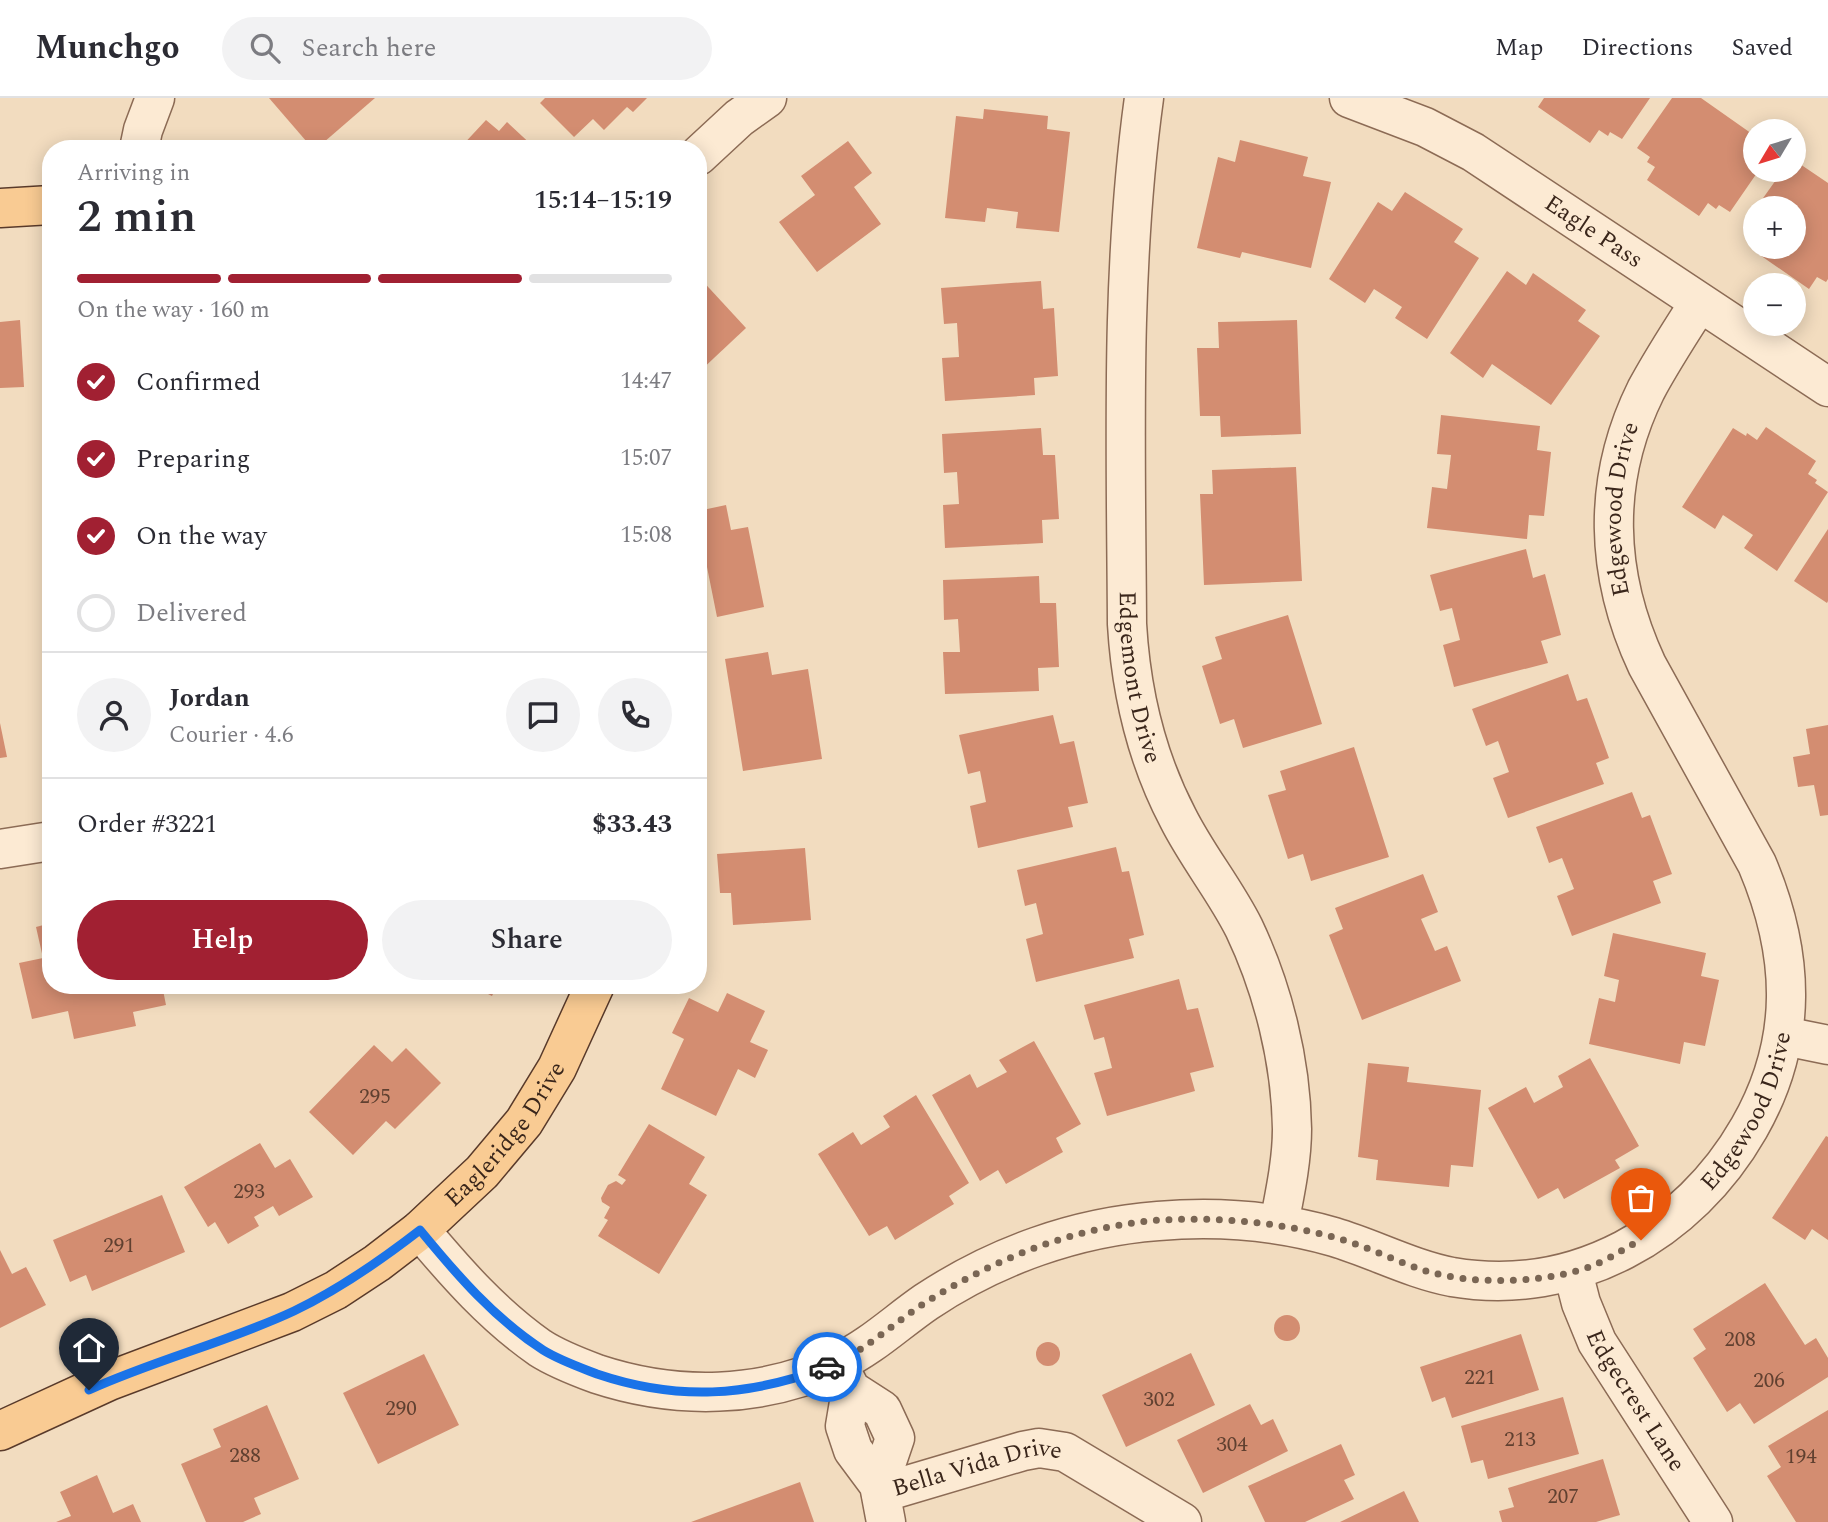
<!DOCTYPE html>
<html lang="en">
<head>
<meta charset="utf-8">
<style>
  body { margin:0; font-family:Spectral,serif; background:#f2f2f3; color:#2b2b33; height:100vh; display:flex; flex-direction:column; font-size:26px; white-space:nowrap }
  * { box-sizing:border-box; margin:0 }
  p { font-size:23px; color:#7c7c81 }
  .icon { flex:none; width:38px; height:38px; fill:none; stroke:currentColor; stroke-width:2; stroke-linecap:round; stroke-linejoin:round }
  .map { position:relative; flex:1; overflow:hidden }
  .details { position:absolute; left:42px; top:42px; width:665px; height:854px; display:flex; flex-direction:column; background:#fff; border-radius:28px; box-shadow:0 4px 18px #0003 }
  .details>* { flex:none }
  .needle { width:46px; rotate:232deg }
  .buttons { position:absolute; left:1743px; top:21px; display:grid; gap:14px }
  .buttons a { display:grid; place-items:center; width:63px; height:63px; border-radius:50%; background:#fff; box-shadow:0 4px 18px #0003; font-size:35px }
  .pin { position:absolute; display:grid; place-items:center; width:60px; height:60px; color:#fff; margin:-72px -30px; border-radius:50% 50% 50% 0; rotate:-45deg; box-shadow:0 0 7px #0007 }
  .pin .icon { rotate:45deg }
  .courier { position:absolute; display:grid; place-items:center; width:70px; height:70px; margin:-35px; border:5px solid #1a73e8; border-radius:50%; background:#fff; color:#222; box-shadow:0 2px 9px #0007 }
  .summary em { font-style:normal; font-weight:600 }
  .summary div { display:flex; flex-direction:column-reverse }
  .summary { display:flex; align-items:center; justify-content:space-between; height:119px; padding:0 35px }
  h1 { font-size:46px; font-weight:600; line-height:52px }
  .bar { display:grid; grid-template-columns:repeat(4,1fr); gap:10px 7px; align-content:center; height:84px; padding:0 35px }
  .bar i { height:9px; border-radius:5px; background:#e1e1e2 }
  .bar .current { background:#a12032 }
  .bar p { grid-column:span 4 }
  .line { display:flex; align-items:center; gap:18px; padding:0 35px; border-top:2px solid #e1e1e2 }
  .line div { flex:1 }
  .round { display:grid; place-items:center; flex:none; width:74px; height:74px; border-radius:37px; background:#f2f2f3 }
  ol { padding:0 35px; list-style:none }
  li { display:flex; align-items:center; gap:21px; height:77px }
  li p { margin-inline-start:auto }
  li .icon { padding:7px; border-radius:50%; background:#a12032; color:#fff; stroke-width:4 }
  li:last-child { color:#7c7c81 }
  li i { width:38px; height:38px; border:4px solid #e1e1e2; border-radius:50% }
  .action { display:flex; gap:14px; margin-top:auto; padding:14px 35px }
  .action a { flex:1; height:80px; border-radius:42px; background:#a12032; color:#fff; font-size:28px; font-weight:600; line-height:80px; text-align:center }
  .action a+a { background:#f2f2f3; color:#2b2b33 }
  header { display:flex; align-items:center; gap:42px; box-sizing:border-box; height:98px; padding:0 35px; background:#fff; border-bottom:2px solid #e1e1e2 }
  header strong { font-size:33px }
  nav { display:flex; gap:38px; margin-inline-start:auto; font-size:24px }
  .search { width:490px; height:63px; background:#f2f2f3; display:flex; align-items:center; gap:18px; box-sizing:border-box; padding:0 24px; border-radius:38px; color:#7c7c81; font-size:26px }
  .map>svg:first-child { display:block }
  .building { fill:#d38d71 }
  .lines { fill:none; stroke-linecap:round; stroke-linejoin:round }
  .minor-casing { stroke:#8c6b55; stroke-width:41 }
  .major-casing { stroke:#593a2a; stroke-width:41 }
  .minor { stroke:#fcead3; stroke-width:38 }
  .major { stroke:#f9cb93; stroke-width:38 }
  .done { stroke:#7a6654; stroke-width:7; stroke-dasharray:0 12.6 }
  .route { stroke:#1a73e8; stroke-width:9 }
  .labels { text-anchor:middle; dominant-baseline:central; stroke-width:6; stroke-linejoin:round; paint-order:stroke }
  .number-label { font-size:21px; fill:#604030 }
  .street-label { font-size:24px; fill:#3a261b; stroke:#f8e7cf }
</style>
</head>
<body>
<header>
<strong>Munchgo</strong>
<div class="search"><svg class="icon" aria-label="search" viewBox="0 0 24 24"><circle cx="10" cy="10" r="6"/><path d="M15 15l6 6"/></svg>Search here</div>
<nav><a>Map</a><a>Directions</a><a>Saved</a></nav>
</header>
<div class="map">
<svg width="1828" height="1424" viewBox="0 0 1828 1424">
  <rect width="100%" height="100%" fill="#f2dcbf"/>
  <!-- building -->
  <g class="building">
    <polygon points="269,0 375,0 316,51 313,51"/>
    <polygon points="545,0 647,0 633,14 627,9 604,32 593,21 574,39 540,5"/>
    <polygon points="1544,0 1650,0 1622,41 1610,34 1608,38 1599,32 1590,45 1538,9"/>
    <polygon points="1672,0 1701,0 1755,38 1755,72 1759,72 1730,114 1719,107 1716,111 1708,105 1699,118 1647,82 1655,69 1647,64 1650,59 1637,50"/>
    <polygon points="984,11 1048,18 1047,31 1070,34 1059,134 1016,130 1018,114 987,110 985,124 945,120 956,18 983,21"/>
    <polygon points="486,22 499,33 507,24 536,51 459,51"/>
    <polygon points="1240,42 1308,59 1303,78 1331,84 1311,170 1242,154 1240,160 1197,150 1218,59 1235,64"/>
    <polygon points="848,43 872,75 854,89 881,126 817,174 779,124 815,97 801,78"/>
    <polygon points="1794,62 1828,85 1828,181 1826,184 1817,179 1809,191 1757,155 1761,149 1794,149 1794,110 1756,110 1783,72 1794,72"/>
    <polygon points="1405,94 1463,131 1454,144 1479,160 1427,241 1395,220 1402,209 1374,191 1365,205 1329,181 1378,104 1392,113"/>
    <polygon points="1507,173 1526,187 1533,175 1586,212 1578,223 1600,238 1551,307 1492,266 1483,280 1450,255"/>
    <polygon points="698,178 746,230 698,275"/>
    <polygon points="1041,183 1043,211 1054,210 1058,278 1034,280 1035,297 945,303 942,260 959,259 957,225 944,226 941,190"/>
    <polygon points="20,222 24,289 0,290 0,224"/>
    <polygon points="1297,222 1301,336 1221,339 1220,318 1200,318 1197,250 1219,250 1218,224"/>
    <polygon points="1441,317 1540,328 1537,352 1551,354 1544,418 1529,417 1527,441 1427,430 1432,389 1447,391 1451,357 1437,356"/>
    <polygon points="1766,329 1816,363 1808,376 1817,382 1815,385 1828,394 1777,473 1744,450 1753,437 1723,417 1715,431 1682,409 1733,330 1746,338 1747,335 1757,342"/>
    <polygon points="1041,330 1043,357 1055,357 1059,421 1042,422 1043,445 945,450 943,407 959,406 957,374 944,375 942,336"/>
    <polygon points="1296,369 1302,483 1204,487 1200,396 1213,396 1212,372"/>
    <polygon points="726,407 731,432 748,429 764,509 717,519 707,469 698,470 698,413"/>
    <polygon points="1828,431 1828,503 1827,505 1794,483"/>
    <polygon points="1526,451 1533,480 1545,476 1561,537 1541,543 1548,565 1454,589 1443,547 1460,542 1452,510 1440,513 1430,477"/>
    <polygon points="1039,478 1040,505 1056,505 1059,569 1038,570 1039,593 945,596 943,554 960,554 958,521 944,522 943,482"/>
    <polygon points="1288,517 1322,626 1243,650 1234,621 1220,626 1202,568 1222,561 1215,539"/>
    <polygon points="768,554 772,577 808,571 822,661 743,673 725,561"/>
    <polygon points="1568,576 1577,603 1587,600 1609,660 1596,665 1604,686 1508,720 1493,680 1509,674 1498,643 1486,648 1472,611"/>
    <polygon points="1053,617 1060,646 1074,643 1088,705 1068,709 1073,729 978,750 970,708 986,704 980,673 968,676 959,637"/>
    <polygon points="0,625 7,659 0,660"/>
    <polygon points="1828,627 1828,717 1820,718 1814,687 1798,689 1793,659 1810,656 1806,631"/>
    <polygon points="1354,649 1389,759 1311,783 1303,756 1288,761 1268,697 1286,692 1280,673"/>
    <polygon points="1632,694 1642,720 1650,717 1672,776 1653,783 1661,805 1572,838 1557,798 1574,791 1562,760 1549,765 1536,729"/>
    <polygon points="1116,749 1122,774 1129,773 1144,837 1129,841 1134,860 1036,884 1026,841 1043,836 1036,805 1025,808 1017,772"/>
    <polygon points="805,750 811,822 733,827 731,795 720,795 717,756"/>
    <polygon points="1423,776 1438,814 1421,821 1435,853 1447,848 1461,883 1362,922 1329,837 1343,831 1335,810"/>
    <polygon points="51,825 51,887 162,887 166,907 133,914 136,928 74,941 68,913 32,921 19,865 43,860 36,829"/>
    <polygon points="1613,835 1706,855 1701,878 1719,882 1705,948 1684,944 1680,966 1589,946 1599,900 1615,904 1619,882 1604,878"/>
    <polygon points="1179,881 1187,912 1198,910 1214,969 1190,975 1195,993 1107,1018 1094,975 1112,970 1104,939 1094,942 1084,907"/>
    <polygon points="470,887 497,887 492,898"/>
    <polygon points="727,895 765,913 750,944 768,952 755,980 738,971 716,1018 661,991 684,941 672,935 689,900 718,914"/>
    <polygon points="1034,943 1081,1026 1056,1040 1063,1054 1006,1086 998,1072 980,1083 932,997 970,976 977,990 1007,974 999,962"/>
    <polygon points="374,947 392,964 406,950 441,985 395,1031 386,1023 353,1057 309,1014"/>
    <polygon points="1590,960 1639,1048 1615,1062 1620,1070 1564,1101 1558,1090 1538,1101 1488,1010 1526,989 1534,1005 1563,989 1558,978"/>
    <polygon points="1368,965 1409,969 1407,984 1481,992 1473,1069 1451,1067 1449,1089 1376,1082 1378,1062 1358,1059"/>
    <polygon points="916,997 969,1085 949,1098 954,1106 895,1142 887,1128 869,1138 818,1056 853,1034 861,1047 890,1029 883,1018"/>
    <polygon points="649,1026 705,1059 689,1086 707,1097 659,1176 598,1138 608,1122 604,1120 610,1109 602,1104 601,1100 608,1087 616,1083 622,1087 626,1082 618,1077"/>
    <polygon points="1826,1038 1828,1039 1828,1142 1812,1131 1805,1142 1772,1120"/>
    <polygon points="260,1045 275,1070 290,1061 313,1099 279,1118 273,1108 254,1119 259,1128 228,1146 215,1124 208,1129 184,1089"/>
    <polygon points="162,1097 185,1154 92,1193 86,1177 70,1184 53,1142"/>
    <polygon points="0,1152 12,1176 26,1169 46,1207 0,1230"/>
    <polygon points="1765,1185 1805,1247 1816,1240 1828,1260 1828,1279 1754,1326 1740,1305 1727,1314 1693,1260 1706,1251 1693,1231"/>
    <circle cx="1287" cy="1230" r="13"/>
    <polygon points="1521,1236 1539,1292 1452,1320 1445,1299 1432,1304 1420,1269"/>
    <circle cx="1048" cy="1256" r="12"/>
    <polygon points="1191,1255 1215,1307 1126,1349 1102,1297"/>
    <polygon points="424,1256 459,1327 378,1366 343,1295"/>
    <polygon points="1563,1299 1579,1356 1488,1381 1483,1362 1471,1365 1461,1328"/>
    <polygon points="1250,1306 1261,1327 1273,1321 1288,1353 1203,1395 1177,1342"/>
    <polygon points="267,1307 299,1381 254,1400 261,1416 243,1424 206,1424 181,1366 221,1349 213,1331"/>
    <polygon points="1828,1312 1828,1424 1796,1424 1767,1378 1781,1369 1768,1348"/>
    <polygon points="1341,1346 1355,1377 1344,1382 1354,1401 1305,1424 1265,1424 1248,1388"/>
    <polygon points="1603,1361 1620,1417 1596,1424 1502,1424 1499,1413 1514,1409 1508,1390"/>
    <polygon points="97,1377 113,1415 133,1406 141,1424 56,1424 71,1418 60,1394"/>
    <polygon points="800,1384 814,1424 691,1424"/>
    <polygon points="1404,1393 1419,1424 1340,1424"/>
  </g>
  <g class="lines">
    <!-- minor casing -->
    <g class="minor-casing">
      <g id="minor">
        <path id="s1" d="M 1144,0 C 1120,174 1126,351 1127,526 C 1131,594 1146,659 1178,720 C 1197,758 1225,792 1244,830 C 1273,891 1291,963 1292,1031 C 1292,1062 1285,1095 1279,1126"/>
        <path id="s2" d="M 1349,0 L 1425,29 L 1473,54 L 1828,289"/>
        <polyline points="139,51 143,32 155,0"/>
        <polyline points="698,58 739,20 767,0"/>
        <polyline points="0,751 51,743"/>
        <polyline points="1784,938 1828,947"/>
        <path id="s3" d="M 420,1132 C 457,1176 493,1217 540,1250 C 557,1261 578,1269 597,1276 C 676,1302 762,1301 839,1264 C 871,1249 897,1224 926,1204 C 995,1158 1076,1129 1158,1123 C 1217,1118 1278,1123 1334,1139 C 1374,1151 1411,1171 1452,1179 C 1575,1200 1689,1135 1749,1030 C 1799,943 1795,856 1757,766 L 1647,567 C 1605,477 1601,383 1646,292 C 1662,262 1681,233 1699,205"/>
        <path id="s4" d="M 1573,1174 L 1581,1205 L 1597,1244 L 1713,1424"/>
        <polyline points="837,1265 851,1292 882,1312 895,1340 879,1387"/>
        <polyline points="851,1292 845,1328 853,1352 879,1387 886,1424"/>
        <path id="s5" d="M 881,1395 L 1023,1353 L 1039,1350 L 1065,1354 L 1182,1424"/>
      </g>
    </g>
    <!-- major casing -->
    <g class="major-casing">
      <g id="major">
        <polyline points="0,110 51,107"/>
        <path id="s6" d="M 0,1333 L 109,1283 L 292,1214 L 336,1192 L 377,1165 L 420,1132 L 482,1074 L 524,1024 L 557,970 L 595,887"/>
      </g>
    </g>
    <!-- minor -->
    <use href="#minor" class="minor"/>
    <!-- major -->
    <use href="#major" class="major"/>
  </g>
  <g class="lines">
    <!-- done -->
    <path class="done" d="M 827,1269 C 865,1254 894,1224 928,1203 C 998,1159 1078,1128 1161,1122 C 1219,1119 1277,1124 1333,1139 C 1364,1147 1393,1162 1423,1172 C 1473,1188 1551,1186 1599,1165 C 1614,1158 1627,1149 1641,1142"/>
    <!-- route -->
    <path class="route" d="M 89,1292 C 155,1262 228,1244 294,1213 C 340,1191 380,1163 420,1132 C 457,1177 494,1220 543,1252 C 559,1262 579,1269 597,1276 C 677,1303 748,1299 827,1269"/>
  </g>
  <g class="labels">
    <!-- number labels -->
    <g class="number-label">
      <text x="375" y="999">295</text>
      <text x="249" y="1094">293</text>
      <text x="119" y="1148">291</text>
      <text x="1740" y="1242">208</text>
      <text x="1480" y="1280">221</text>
      <text x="1769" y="1283">206</text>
      <text x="1159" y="1302">302</text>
      <text x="401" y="1311">290</text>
      <text x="1520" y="1342">213</text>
      <text x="1232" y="1347">304</text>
      <text x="245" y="1358">288</text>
      <text x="1801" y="1359">194</text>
      <text x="1563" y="1399">207</text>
    </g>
    <!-- street labels -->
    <g class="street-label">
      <text stroke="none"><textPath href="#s2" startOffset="280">Eagle Pass</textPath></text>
      <text stroke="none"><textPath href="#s3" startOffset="2154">Edgewood Drive</textPath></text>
      <text stroke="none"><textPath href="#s1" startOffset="581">Edgemont Drive</textPath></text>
      <text stroke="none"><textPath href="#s3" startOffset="1505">Edgewood Drive</textPath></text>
      <text stroke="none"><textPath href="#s6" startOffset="597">Eagleridge Drive</textPath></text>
      <text stroke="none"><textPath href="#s4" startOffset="144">Edgecrest Lane</textPath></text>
      <text stroke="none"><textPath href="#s5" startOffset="100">Bella Vida Drive</textPath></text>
    </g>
  </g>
</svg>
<div class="buttons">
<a><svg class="needle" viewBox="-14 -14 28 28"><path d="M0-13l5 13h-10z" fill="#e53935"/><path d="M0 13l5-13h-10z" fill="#7c7c81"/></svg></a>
<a>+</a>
<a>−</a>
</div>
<div class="pin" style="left:1641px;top:1142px;background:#ea580c"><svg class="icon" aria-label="bag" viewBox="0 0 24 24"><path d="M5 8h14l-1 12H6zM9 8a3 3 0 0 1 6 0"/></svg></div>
<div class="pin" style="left:89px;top:1292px;background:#1f2937"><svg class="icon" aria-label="home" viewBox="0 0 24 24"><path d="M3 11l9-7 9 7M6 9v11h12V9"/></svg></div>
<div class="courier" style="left:827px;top:1269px"><svg class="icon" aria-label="car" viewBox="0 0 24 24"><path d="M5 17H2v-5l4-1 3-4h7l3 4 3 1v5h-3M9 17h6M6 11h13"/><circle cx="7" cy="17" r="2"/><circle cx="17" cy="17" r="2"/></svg></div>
<section class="details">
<div class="summary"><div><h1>2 min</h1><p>Arriving in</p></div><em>15:14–15:19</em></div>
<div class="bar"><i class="current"></i><i class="current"></i><i class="current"></i><i></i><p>On the way · 160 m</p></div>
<ol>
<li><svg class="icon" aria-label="check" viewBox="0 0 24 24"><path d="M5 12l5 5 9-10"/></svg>Confirmed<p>14:47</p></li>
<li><svg class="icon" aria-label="check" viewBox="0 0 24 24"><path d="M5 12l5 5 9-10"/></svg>Preparing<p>15:07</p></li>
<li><svg class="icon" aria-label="check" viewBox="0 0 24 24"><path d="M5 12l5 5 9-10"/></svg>On the way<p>15:08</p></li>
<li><i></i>Delivered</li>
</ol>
<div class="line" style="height:126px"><a class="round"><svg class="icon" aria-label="person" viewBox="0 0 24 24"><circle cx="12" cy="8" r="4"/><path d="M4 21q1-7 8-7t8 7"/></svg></a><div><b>Jordan</b><p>Courier · 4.6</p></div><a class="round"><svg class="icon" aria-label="chat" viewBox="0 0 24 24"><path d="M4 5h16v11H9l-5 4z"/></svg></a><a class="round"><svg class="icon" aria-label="phone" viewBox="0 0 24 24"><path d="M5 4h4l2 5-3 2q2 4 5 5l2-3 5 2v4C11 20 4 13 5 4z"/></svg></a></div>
<div class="line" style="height:91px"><div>Order #3221</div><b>$33.43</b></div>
<div class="action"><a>Help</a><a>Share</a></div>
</section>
</div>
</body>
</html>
